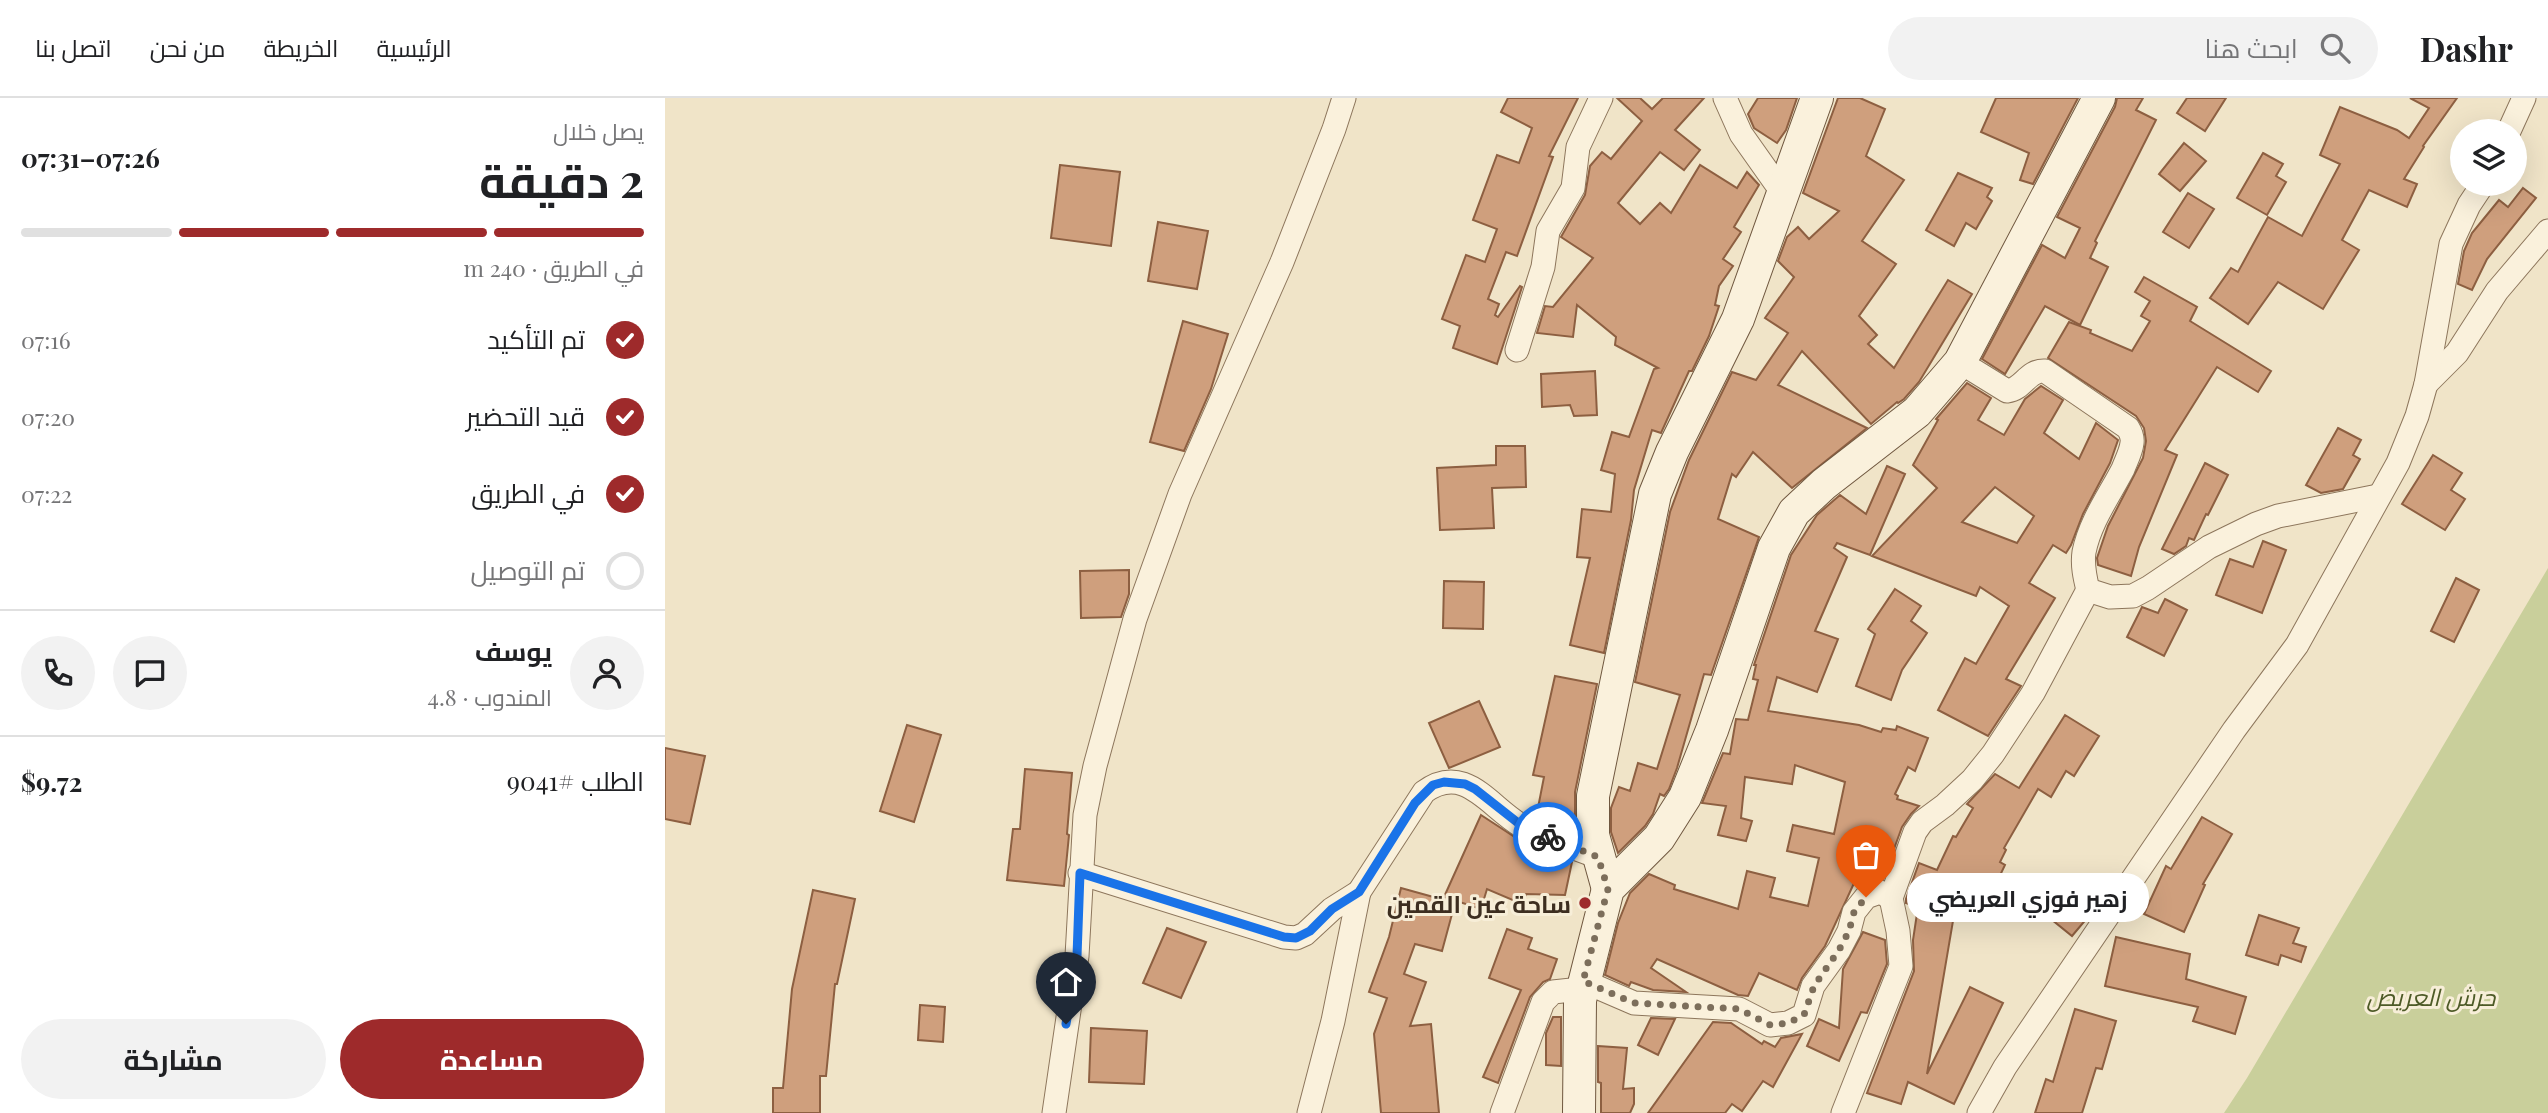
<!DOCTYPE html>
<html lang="ar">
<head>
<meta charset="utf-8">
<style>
  body { margin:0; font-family:"Playfair Display",Cairo,serif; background:#f2f2f2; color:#202124; direction:rtl; height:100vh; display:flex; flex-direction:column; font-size:26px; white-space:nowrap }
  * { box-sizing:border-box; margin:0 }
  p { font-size:23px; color:#757577 }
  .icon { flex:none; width:38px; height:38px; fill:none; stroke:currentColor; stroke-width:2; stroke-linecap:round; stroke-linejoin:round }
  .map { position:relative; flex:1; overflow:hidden; direction:ltr }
  .drawer { display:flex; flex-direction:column; background:#fff; width:665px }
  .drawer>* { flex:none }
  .controls { position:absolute; left:1785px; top:21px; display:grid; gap:14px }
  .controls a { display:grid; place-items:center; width:77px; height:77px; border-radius:50%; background:#fff; box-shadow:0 7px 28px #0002; font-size:35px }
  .pin { position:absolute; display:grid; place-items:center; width:60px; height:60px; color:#fff; margin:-72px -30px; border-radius:50% 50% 50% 0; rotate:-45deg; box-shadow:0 0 7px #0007 }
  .pin .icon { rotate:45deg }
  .courier { position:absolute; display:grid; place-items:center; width:70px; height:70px; margin:-35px; border:5px solid #1a73e8; border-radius:50%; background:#fff; color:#222; box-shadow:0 2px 9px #0007 }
  .bubble { position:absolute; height:49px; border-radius:24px; background:#fff; box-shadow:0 7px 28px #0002; font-size:23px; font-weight:700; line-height:49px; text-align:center; direction:rtl }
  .summary em { font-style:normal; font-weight:700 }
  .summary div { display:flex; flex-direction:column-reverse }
  .summary { display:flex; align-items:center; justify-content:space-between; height:119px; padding:0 21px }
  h1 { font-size:46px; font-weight:700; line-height:52px }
  .bar { display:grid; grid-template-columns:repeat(4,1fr); gap:10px 7px; align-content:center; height:84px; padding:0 21px }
  .bar i { height:9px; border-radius:5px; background:#e0e0e0 }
  .bar .selected { background:#9e2a2b }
  .bar p { grid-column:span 4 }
  .line { display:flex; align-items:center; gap:18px; padding:0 21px; border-top:2px solid #e0e0e0 }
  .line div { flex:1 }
  .round { display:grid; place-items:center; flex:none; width:74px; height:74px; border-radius:37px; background:#f2f2f2 }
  ol { padding:0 21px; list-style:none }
  li { display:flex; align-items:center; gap:21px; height:77px }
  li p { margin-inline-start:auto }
  li .icon { padding:7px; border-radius:50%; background:#9e2a2b; color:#fff; stroke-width:4 }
  li:last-child { color:#757577 }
  li i { width:38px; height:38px; border:4px solid #e0e0e0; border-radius:50% }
  .button { display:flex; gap:14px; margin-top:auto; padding:14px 21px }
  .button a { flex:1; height:80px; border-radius:42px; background:#9e2a2b; color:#fff; font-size:28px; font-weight:700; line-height:80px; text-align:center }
  .button a+a { background:#f2f2f2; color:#202124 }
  header { display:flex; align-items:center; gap:42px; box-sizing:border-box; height:98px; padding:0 35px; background:#fff; border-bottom:2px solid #e0e0e0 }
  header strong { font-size:33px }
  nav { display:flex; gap:38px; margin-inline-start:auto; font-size:24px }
  .search { width:490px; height:63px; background:#f2f2f2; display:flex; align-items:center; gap:18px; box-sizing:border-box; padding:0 24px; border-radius:38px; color:#757577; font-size:26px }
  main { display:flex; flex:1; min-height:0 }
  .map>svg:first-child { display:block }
  .green { fill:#c9cf9b }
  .building { fill:#cf9f7d; stroke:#8d5f41; stroke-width:2; fill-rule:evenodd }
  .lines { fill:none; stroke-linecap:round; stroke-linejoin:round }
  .street-casing { stroke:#8d765c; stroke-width:25 }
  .secondary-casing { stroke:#6f573f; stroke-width:34 }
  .street { stroke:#faf1dc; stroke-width:23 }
  .secondary { stroke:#faf1dc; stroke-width:32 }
  .done { stroke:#7c6e5b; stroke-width:7; stroke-dasharray:0 12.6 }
  .route { stroke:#1a73e8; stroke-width:9 }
  .poi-dot { fill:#9e2a2b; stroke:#f7eed8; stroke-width:2.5 }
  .labels { text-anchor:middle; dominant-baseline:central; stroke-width:6; stroke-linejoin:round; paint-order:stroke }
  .poi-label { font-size:24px; font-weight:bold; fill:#3d2e20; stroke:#f7eed8; text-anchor:end }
  .park-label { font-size:24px; font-style:italic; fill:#4d5a26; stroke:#f7eed8 }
</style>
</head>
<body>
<header>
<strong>Dashr</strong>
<div class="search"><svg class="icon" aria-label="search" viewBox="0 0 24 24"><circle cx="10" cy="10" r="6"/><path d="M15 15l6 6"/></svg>ابحث هنا</div>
<nav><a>الرئيسية</a><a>الخريطة</a><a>من نحن</a><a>اتصل بنا</a></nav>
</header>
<main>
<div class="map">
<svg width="1883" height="1015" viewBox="0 0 1883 1015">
  <rect width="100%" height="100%" fill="#f0e4c8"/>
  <!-- green -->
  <polygon class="green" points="1883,470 1883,1015 1559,1015 1582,980"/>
  <!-- building -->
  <g class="building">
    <polygon points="843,0 913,0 884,58 888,59 852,158 841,154 823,201 834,206 830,217 833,219 855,188 857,189 832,266 788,250 795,228 777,221 801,157 820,164 832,131 808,122 832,57 854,65 867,30 836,14"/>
    <polygon points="952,0 975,0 987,11 998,0 1039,0 1010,32 1035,52 1019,72 995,54 953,105 975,126 995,105 1006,115 1035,67 1072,90 1082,74 1094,87 1069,129 1076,134 1058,161 1068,168 1054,188 1050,207 1054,208 1044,238 1027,273 1024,273 996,335 987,332 969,392 966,422 939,555 905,547 925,460 912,459 917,411 946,414 950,376 936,372 947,334 964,339 989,271 993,270 950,247 951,239 912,207 908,239 872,235 880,208 888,209 928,160 896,139 920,97 925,68 937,54 946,61 977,23"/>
    <polygon points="1093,0 1132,0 1121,32 1112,45 1089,30 1083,16"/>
    <polygon points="1173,0 1195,0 1220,11 1201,58 1239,82 1197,143 1231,166 1194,218 1212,237 1203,246 1229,270 1283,182 1307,196 1254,284 1239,301 1233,305 1232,304 1206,326 1137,253 1113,287 1202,330 1127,390 1088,354 1071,379 1067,376 1053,421 1094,439 1046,577 1039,576 1012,670 1004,691 999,698 995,696 988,716 980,728 953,755 946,734 946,710 954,689 965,693 973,665 992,671 1015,597 970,584 1005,414 1024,362 1067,274 1091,282 1123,235 1100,220 1129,179 1113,163 1122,139 1133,129 1144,141 1174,113 1138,95"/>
    <polygon points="1331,0 1413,0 1368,86 1355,82 1364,55 1316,34"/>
    <polygon points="1452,0 1478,0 1471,12 1491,22 1430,143 1432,145 1425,160 1443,169 1415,227 1380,208 1340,276 1317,261 1377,147 1400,160 1415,130 1392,119 1450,9"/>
    <polygon points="1522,0 1561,0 1540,33 1512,15"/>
    <polygon points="1745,0 1792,0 1758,48 1759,49 1739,81 1752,86 1742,109 1704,92 1677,142 1694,152 1658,211 1613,184 1583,226 1545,200 1566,170 1573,174 1603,119 1637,138 1675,66 1655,57 1675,9 1732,32 1744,40 1764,10"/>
    <polygon points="1519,45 1541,63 1515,93 1494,76"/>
    <polygon points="1598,55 1618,66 1611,78 1621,84 1602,117 1572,100"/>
    <polygon points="395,67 455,74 446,148 386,140"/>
    <polygon points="1293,75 1327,90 1322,99 1327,103 1311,131 1301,125 1289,148 1261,132"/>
    <polygon points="1858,90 1871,100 1822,161 1807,192 1793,186 1799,153 1807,135 1834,102 1843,109"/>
    <polygon points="1523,95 1549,111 1524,150 1498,134"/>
    <polygon points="493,124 543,133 532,191 483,183"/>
    <polygon points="1479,179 1532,209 1525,223 1606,273 1593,294 1552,269 1500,352 1512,357 1474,449 1466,478 1433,467 1432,460 1443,428 1478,360 1481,343 1479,330 1471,318 1383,260 1404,224 1426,232 1425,235 1467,253 1485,223 1476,218 1485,203 1470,194"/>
    <polygon points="518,223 563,236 546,291 519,353 485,344"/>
    <polygon points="930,273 932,317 909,318 905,307 877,309 876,276"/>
    <path d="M 1302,285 L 1326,300 L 1313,322 L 1339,337 L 1360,301 L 1376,288 L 1398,302 L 1379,335 L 1414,361 L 1431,325 L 1453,342 L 1445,365 L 1418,416 L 1406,447 L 1401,455 L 1388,447 L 1364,485 L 1390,500 L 1341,581 L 1356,588 L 1323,638 L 1273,612 L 1300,560 L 1311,566 L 1344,508 L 1315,489 L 1311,498 L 1207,458 L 1272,390 L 1248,367 L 1273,322 L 1271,321 ZM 1330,389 L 1369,418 L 1352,445 L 1297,424 Z"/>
    <polygon points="1673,330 1696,342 1688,357 1695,361 1678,391 1656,395 1641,387"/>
    <polygon points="831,348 860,348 861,389 827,390 829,430 775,432 772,370 831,367"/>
    <polygon points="1768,357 1797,375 1786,392 1800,401 1780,432 1737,406"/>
    <polygon points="1540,365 1563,377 1543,417 1541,416 1529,442 1524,440 1521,448 1509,456 1497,451"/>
    <polygon points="1222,368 1240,376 1205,457 1172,445 1169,450 1182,459 1150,533 1173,541 1152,594 1112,579 1103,613 1194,627 1216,634 1218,630 1231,632 1232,628 1263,640 1250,673 1243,669 1230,696 1233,698 1232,701 1254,708 1246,716 1237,729 1218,781 1198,785 1190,783 1160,848 1137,880 1132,892 1094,875 1083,898 1073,897 992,861 986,870 1021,894 988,892 966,884 964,888 940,877 953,825 965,795 984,776 1010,787 1009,791 1073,811 1082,773 1110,780 1105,799 1143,808 1154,760 1122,753 1128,727 1169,736 1180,684 1130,667 1127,686 1080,679 1076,720 1087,723 1081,743 1053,737 1061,708 1037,705 1058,655 1065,656 1071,621 1083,622 1093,582 1088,581 1091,567 1089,567 1126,457 1152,417 1175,397 1201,416"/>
    <polygon points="1598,443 1621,452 1597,515 1551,497 1565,461 1588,469"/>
    <polygon points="464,472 464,496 456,519 416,520 415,473"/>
    <polygon points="1791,480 1814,492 1789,544 1766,533"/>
    <polygon points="779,483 819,484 818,531 778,530"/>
    <polygon points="1230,491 1256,508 1246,523 1262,535 1237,572 1226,602 1191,588 1210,536 1203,531"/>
    <polygon points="1500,501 1522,512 1499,558 1462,539 1477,509 1493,515"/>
    <polygon points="890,578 932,586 910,694 910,735 871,720 879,679 868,677"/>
    <polygon points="814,603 835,649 784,670 764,625"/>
    <polygon points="1400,617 1434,638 1409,678 1401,673 1386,699 1373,691 1339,750 1341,752 1335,764 1340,767 1330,788 1307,777 1290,811 1262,976 1305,889 1338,905 1289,1006 1243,984 1236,1006 1202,995 1249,873 1248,842 1253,809 1241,805 1241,801 1254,765 1272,772 1288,738 1291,739 1308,710 1302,706 1330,676 1354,690"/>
    <polygon points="242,627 276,637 249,724 215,713"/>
    <polygon points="0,650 40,658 25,726 0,721"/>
    <polygon points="360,671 407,675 402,736 404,737 399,788 342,782 348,731 355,731"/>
    <polygon points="816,717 859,745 907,764 900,797 861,796 857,806 822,791 816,811 779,799"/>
    <polygon points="1537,719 1567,736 1538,786 1540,787 1519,834 1479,816 1501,768 1506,771"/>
    <polygon points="736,790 790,805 777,853 750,846 739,876 761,884 745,928 766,926 774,1015 716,1015 709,936 722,900 704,894 724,839"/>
    <polygon points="1402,790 1429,812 1407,838 1381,817"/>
    <polygon points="148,792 190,801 172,886 170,886 161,978 155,978 155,1015 108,1015 108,990 118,990 127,891"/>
    <polygon points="1594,817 1634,830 1628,845 1641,849 1636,864 1616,857 1613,867 1581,857"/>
    <polygon points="502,830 541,844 516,900 478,885"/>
    <polygon points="842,831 867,840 863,851 892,861 885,881 878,884 865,899 833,985 818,979 856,892 824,880"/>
    <polygon points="1198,834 1220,842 1222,866 1202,915 1196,914 1174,963 1142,948 1154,921 1174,930 1178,871"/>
    <polygon points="1451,839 1525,856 1521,881 1581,899 1570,936 1528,923 1533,909 1440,888"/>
    <polygon points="255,907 280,909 278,944 253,942"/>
    <polygon points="1410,911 1451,923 1437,971 1431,970 1417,1015 1370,1015 1381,981 1388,984"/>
    <polygon points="888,919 896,919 896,968 881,967 881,935"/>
    <polygon points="986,920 1010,921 993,957 973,947"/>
    <polygon points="1048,924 1066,925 1097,946 1099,943 1110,949 1116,940 1137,936 1108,989 1098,983 1077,1013 1067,1006 1060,1015 983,1015"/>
    <polygon points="426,930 482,933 479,986 424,984"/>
    <polygon points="933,948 962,950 958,991 969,990 969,1006 965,1015 936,1015 936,985 933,984"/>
  </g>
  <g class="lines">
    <!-- street casing -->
    <g class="street-casing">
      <g id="street">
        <polyline points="1060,0 1076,36 1117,94"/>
        <polyline points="1844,33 1859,0"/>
        <polyline points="852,252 878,169 883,133 908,90 913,49 936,0"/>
        <path d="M 1295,264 L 1342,293 C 1359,291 1362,272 1380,273 L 1463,330 C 1466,335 1468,339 1467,345 C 1466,354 1461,363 1458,371 C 1444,398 1425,424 1419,454 C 1417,467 1420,480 1423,492 L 1445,499 L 1468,498 L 1483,490 L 1544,449 L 1591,426 L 1613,418 L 1713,398"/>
        <polyline points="1761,286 1792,255 1832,193 1883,133"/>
        <path d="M 415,775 L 619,839 L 631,840 L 640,836 L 667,811 L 694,794 L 759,694 C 800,664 824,709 857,728 C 880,741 908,749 933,759"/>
        <polyline points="918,883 969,905 1074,911 1105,927 1123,925 1139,917 1148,888 1174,852 1184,833 1189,814 1201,799 1215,794 1226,800 1250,734 1257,724 1280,707 1307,682 1328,656 1368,595 1423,492"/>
        <polyline points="389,1015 412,858 420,717 430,668 470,521 515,396 617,164 669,31 679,0"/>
        <polyline points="644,1015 668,923 694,794"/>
        <polyline points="837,1015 878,904 888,894 916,891"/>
        <polyline points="1178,1015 1236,868 1233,833 1226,800"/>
        <polyline points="1314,1015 1340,969 1569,632 1632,547 1733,365 1752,318 1761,286 1786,146 1804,107 1818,86"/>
      </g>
    </g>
    <!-- secondary casing -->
    <g class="secondary-casing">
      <g id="secondary">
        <polyline points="943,791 928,737 928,698 990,396 1007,354 1073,221 1152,0"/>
        <polyline points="914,1015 915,902 943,791 994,740 1020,699 1047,632 1109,450 1129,414 1159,386 1252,314 1295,264 1434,0"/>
      </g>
    </g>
    <!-- street -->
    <use href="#street" class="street"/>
    <!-- secondary -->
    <use href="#secondary" class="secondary"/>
  </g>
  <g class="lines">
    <!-- done -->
    <polyline class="done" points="883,739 933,759 943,791 918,883 969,905 1074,911 1105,927 1123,925 1139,917 1149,888 1174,852 1184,833 1189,814 1201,799"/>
    <!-- route -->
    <polyline class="route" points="401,926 412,858 415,775 619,839 631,840 645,833 667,811 694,794 750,705 768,687 779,684 800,686 810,691 857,728 883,739"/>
  </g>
  <!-- markers -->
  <circle class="poi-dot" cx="920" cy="805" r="7"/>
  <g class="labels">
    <!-- poi labels -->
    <g class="poi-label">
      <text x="906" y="805">ساحة عين القمين</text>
    </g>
    <!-- park labels -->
    <g class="park-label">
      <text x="1766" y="898">حرش العريض</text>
    </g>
  </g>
</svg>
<div class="controls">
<a><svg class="icon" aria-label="layers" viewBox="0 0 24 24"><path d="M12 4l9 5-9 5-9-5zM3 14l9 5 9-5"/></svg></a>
</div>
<div class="pin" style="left:1201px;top:799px;background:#ea580c"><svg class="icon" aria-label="bag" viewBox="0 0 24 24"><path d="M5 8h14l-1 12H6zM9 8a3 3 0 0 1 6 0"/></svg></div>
<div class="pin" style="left:401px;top:926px;background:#1f2937"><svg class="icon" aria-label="home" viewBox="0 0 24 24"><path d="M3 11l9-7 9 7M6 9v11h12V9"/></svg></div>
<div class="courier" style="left:883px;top:739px"><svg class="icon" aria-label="bike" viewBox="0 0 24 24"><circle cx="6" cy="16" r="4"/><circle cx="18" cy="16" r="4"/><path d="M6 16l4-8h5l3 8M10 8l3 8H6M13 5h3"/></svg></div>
<div class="bubble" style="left:1242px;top:775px;width:242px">زهير فوزي العريضي</div>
</div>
<section class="drawer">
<div class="summary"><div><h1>2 دقيقة</h1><p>يصل خلال</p></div><em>07:26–07:31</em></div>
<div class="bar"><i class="selected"></i><i class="selected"></i><i class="selected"></i><i></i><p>في الطريق · 240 m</p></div>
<ol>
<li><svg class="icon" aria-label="check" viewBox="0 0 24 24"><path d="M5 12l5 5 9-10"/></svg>تم التأكيد<p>07:16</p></li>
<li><svg class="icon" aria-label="check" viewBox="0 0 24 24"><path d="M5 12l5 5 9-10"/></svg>قيد التحضير<p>07:20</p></li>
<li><svg class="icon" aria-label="check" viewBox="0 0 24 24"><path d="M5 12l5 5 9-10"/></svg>في الطريق<p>07:22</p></li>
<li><i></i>تم التوصيل</li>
</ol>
<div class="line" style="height:126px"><a class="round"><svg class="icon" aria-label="person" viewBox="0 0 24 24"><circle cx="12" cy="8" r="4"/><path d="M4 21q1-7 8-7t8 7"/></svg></a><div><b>يوسف</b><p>المندوب · 4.8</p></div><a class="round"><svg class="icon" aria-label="chat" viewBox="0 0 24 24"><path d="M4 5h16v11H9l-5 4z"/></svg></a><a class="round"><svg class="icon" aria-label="phone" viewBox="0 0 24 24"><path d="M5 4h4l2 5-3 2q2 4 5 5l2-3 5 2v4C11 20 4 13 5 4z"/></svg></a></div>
<div class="line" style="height:91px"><div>الطلب #9041</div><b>$9.72</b></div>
<div class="button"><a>مساعدة</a><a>مشاركة</a></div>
</section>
</main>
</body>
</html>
